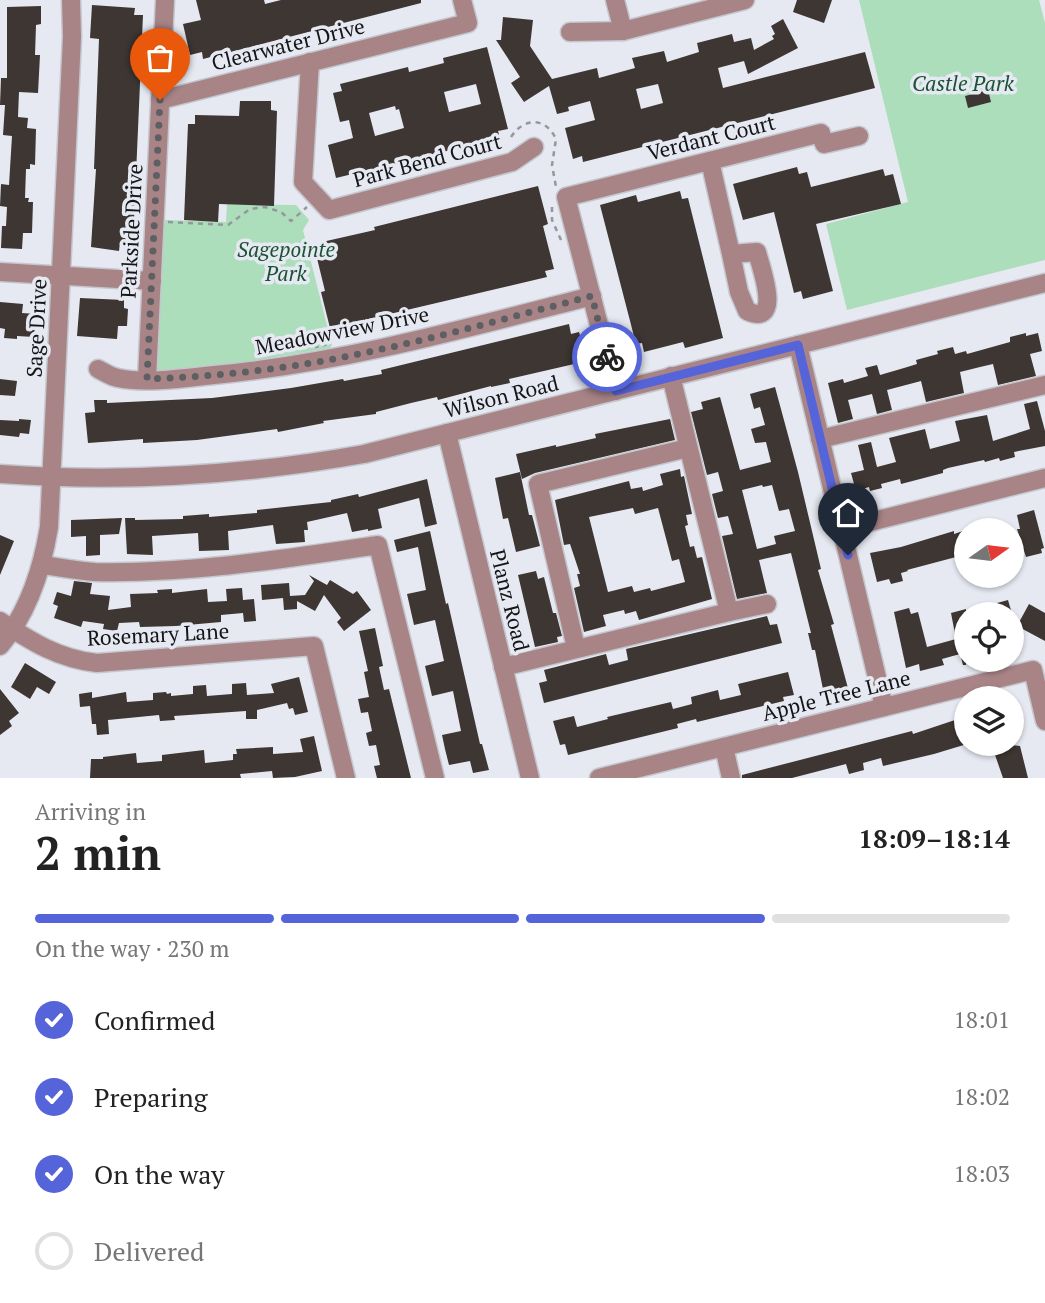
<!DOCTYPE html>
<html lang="en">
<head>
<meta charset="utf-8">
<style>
  body { margin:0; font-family:"PT Serif",serif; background:#f6f6f6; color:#222; height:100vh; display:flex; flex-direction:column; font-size:26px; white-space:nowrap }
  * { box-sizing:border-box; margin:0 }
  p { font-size:23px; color:#767676 }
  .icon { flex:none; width:38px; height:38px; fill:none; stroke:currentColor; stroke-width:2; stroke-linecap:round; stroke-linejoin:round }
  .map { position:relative; height:778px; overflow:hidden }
  .drawer { display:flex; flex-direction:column; background:#fff; flex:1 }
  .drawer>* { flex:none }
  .needle { width:46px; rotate:76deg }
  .tools { position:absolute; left:954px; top:518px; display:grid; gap:14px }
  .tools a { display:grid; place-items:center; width:70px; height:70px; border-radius:50%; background:#fff; box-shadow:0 2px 5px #0004; font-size:35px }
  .pin { position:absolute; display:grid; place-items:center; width:60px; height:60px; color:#fff; margin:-72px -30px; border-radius:50% 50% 50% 0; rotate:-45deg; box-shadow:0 0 7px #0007 }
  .pin .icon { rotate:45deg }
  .courier { position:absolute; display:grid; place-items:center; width:70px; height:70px; margin:-35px; border:5px solid #5664da; border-radius:50%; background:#fff; color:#222; box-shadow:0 2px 9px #0007 }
  .summary em { font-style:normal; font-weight:700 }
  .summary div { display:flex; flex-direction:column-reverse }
  .summary { display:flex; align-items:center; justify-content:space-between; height:119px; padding:0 35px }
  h1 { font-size:46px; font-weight:700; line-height:52px }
  .bar { display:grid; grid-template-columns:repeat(4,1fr); gap:10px 7px; align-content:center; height:84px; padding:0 35px }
  .bar i { height:9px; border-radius:5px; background:#e0e0e0 }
  .bar .selected { background:#5664da }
  .bar p { grid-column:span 4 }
  ol { padding:0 35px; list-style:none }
  li { display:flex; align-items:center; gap:21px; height:77px }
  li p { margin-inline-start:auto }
  li .icon { padding:7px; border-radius:50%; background:#5664da; color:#fff; stroke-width:4 }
  li:last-child { color:#767676 }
  li i { width:38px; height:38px; border:4px solid #e0e0e0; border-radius:50% }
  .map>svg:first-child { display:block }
  .green { fill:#acdebc }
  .building { fill:#3d3632; fill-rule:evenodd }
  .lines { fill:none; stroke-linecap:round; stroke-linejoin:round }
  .minor-casing { stroke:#c4c7ce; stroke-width:21 }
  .path { stroke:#95979c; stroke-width:2.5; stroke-dasharray:5 5; stroke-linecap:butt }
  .minor { stroke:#a98487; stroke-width:18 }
  .done { stroke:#5e5f63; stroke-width:7; stroke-dasharray:0 12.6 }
  .route { stroke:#5664da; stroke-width:9 }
  .labels { text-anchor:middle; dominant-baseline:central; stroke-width:7; stroke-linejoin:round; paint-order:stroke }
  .street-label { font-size:21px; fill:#141517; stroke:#e6e9f1 }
  .park-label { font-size:21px; font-style:italic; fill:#1b5233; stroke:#e6e9f1 }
</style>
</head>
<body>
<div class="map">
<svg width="1045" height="778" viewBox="0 0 1045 778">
  <rect width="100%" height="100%" fill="#e6e9f1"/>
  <!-- green -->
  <g class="green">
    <polygon points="859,0 1039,0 1045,23 1045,260 847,310 826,224 908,202"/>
    <polygon points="227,204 296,205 309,220 303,230 332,345 330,348 147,379 154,224 165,224 165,220 226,222"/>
  </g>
  <!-- building -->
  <g class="building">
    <polygon points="196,0 264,0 265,4 281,0 421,0 421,3 203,59 202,52 190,55 183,24 201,20"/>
    <polygon points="797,0 832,0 824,23 793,12"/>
    <polygon points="92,5 135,8 134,15 143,15 133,243 120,242 119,251 91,247 96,169 94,169 99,39 90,38"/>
    <polygon points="41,6 41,24 36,25 35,55 40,55 38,93 19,92 18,117 28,118 27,128 36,129 35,165 30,164 30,169 26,169 25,198 29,198 28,202 33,202 32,233 23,233 22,249 1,248 2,226 6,226 7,207 0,206 1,184 9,185 12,136 3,135 5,105 0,105 1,78 7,78 7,7"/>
    <path d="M 503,17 L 533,20 L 530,46 L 552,79 L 597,68 L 599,78 L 635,68 L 632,58 L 664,51 L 667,62 L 699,52 L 697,43 L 732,34 L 734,42 L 751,38 L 754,50 L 774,39 L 772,36 L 775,34 L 771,26 L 783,19 L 798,48 L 748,74 L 744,61 L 718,68 L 723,88 L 865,52 L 875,88 L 583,162 L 582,156 L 573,159 L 565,128 L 595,120 L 590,101 L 568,107 L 569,111 L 557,114 L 549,86 L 524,102 L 511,83 L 520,77 L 496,40 L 501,40 ZM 658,84 L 663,103 L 641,109 L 636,89 Z"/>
    <path d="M 487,47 L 508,129 L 498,131 L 500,138 L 336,178 L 328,145 L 353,138 L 349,120 L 340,122 L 333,93 L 342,91 L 340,84 L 408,67 L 409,72 L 444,63 L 443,58 ZM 476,84 L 481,104 L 449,112 L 444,92 ZM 395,106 L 396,110 L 399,109 L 404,128 L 375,136 L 369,113 Z"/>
    <polygon points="988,90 991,102 968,108 965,96"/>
    <polygon points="240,101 271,101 271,110 277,111 274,206 219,204 218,222 184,220 188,124 195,124 195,115 239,116"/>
    <polygon points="797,167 799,174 807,172 811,187 883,169 885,176 893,174 901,204 816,224 833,291 803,299 801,291 794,293 774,212 743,220 733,184"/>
    <polygon points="538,186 548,224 543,226 554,269 545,271 547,277 330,328 321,292 325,291 315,250 324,248 322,242 375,230 374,227"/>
    <polygon points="680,191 682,199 688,198 723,338 685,348 683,342 644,352 642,343 636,344 600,205 636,195 638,202"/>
    <polygon points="80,298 124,300 124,308 128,309 127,326 118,326 117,339 77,336"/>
    <polygon points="0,302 23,304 22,313 36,314 34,337 17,336 17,339 4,338 5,329 0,328"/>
    <polygon points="569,324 571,334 579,332 584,348 580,349 583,362 509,379 510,383 491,387 491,386 438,400 437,397 411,403 376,412 376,414 323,421 324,423 278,432 277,429 197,440 143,443 143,439 88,443 85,413 95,412 94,400 107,400 107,403 212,398 291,388 343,379 344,381 382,374 381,370"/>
    <polygon points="1026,333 1026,336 1038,333 1042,351 1030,354 1036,376 998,385 993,364 980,367 960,372 964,393 926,402 921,381 887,390 892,410 877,414 872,394 848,400 853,419 838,423 828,383 843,379 844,383 868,376 865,368 877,365 880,375 904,368 917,364 916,360 938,354 937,351 953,347 955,354 966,351 967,354 1010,342 1010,337"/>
    <polygon points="0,379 17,381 15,396 0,395"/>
    <path d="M 775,387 L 798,472 L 821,569 L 818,570 L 834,624 L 831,625 L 849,692 L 825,699 L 815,650 L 812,650 L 808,633 L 811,633 L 791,553 L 759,560 L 767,593 L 737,599 L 722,536 L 733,534 L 728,516 L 718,518 L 712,494 L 723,491 L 718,472 L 707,475 L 691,412 L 703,409 L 701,402 L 720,397 L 740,470 L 771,462 L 766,442 L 755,443 L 751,429 L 765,425 L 760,407 L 754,409 L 750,394 ZM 762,485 L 763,487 L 772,485 L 779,511 L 789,509 L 795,531 L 774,536 L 776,544 L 757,549 L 742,490 Z"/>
    <polygon points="1037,401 1045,431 1045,446 1014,452 1015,457 1000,461 999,458 985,462 984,460 948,468 943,470 943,473 901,484 900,479 881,484 882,488 870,491 869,487 856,491 851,473 864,470 858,445 871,442 877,467 896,462 889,438 925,429 930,449 960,441 955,421 987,415 993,441 1030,429 1024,404"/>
    <polygon points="19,419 31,420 29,434 20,433 19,437 0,435 0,420 19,421"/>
    <polygon points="670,419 675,440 535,473 522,479 516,454 556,445 556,447 596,438 595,434"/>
    <path d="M 680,469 L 681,477 L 684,476 L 692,514 L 686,515 L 688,525 L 685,526 L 690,547 L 694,546 L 697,558 L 702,557 L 712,599 L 639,620 L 636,611 L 625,614 L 624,610 L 603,615 L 606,626 L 584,632 L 574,588 L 580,586 L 577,574 L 580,574 L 570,544 L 564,545 L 555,500 L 629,481 L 631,489 L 642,487 L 643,491 L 663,485 L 660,474 ZM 633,508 L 635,514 L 658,508 L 672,561 L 679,559 L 685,582 L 651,591 L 650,588 L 634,592 L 632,586 L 608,592 L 589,517 Z"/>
    <polygon points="520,472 529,515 532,515 540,546 516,552 508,518 503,519 495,478"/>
    <polygon points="427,479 437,524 425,527 419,498 378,509 382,528 368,531 368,529 352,532 347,513 307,522 308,530 304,530 305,542 276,544 273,525 228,531 229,550 199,551 198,533 152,536 153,555 127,554 125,518 135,518 135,520 183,519 183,516 209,514 209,517 257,513 257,510 331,502 331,500 358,494 359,497"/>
    <polygon points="1034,510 1044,548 1041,549 1042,553 1026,557 1017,529 1020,529 1017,515"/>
    <polygon points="122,518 119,534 100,535 100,555 86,556 86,536 71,537 71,520"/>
    <polygon points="966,530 966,561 958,563 956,557 907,570 908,571 901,573 903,581 891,584 889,579 877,582 870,553 901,547 954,531 954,534"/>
    <polygon points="430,531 446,604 448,603 480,744 482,744 489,770 473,773 470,761 449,765 445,749 442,735 461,731 453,691 432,696 425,666 444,661 435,620 414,625 407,594 426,590 418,547 397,552 394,540"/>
    <polygon points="0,535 14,541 0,575"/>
    <polygon points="536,571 538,579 544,577 553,613 556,613 562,636 557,637 558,642 535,647 518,575"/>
    <polygon points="309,575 327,585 330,580 353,594 357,591 371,610 344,631 337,622 341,618 324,595 315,611 297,601 297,609 284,610 283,598 262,600 261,585 289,583 290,596 305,595 314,581"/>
    <polygon points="74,581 92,583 90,594 110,596 108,610 131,607 130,594 158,593 157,590 172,589 172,593 207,589 208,602 227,601 226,589 242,588 243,600 254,599 256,621 244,622 243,613 221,615 221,622 176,626 140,627 139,622 119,623 117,631 103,629 104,624 83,621 81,627 54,618 58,606 53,604 57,592 71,596"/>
    <polygon points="1008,600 1012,614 969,614 968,611"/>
    <polygon points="1029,604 1045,613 1045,641 1017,626"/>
    <polygon points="909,608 911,614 918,612 927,647 956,639 951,613 966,609 966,665 963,665 960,654 942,659 944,665 920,671 919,664 906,668 894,612"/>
    <polygon points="767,616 770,625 777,624 782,643 544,703 539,683 547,681 544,670 606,654 609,665 628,660 626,649"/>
    <polygon points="375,628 383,666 379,667 384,690 389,689 411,778 377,778 374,766 380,765 376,745 369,746 366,733 372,731 368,712 361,713 358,699 369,697 364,672 368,671 359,631"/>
    <polygon points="25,663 56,682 49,694 37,687 30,699 11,687"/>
    <polygon points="788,672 794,695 783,697 784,701 697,722 696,719 677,724 678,728 568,755 565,744 560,745 553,721 574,716 577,727 608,719 607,717 671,702 673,709 692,704 691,697 718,690 720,700 741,695 738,684"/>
    <polygon points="299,677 308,712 295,715 293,708 289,709 287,703 257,710 257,719 246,719 246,711 174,716 175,720 160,721 159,715 108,720 109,734 97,735 96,724 92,724 90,706 80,707 79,694 92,692 92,698 126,692 127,702 153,700 153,693 166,692 167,694 171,693 171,696 193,694 193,686 206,685 207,696 232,694 232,684 246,683 247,695 274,693 271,684"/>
    <polygon points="0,689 19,713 9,721 12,726 0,735"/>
    <polygon points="961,718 967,744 934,754 883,766 881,758 863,763 864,770 849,774 846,764 792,778 742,778 742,775 912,731 913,734"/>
    <polygon points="314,736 322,771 295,777 273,778 272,771 240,774 241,778 90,778 91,759 103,759 103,757 136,753 137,763 162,761 162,755 204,750 205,763 233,760 233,754 237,754 236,749 273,747 273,754 303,752 300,739"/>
    <polygon points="1000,744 1020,746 1028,778 1003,778 994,752 1002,750"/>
  </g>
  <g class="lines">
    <!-- minor casing -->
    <g class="minor-casing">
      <g id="minor">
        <polyline points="615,0 623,31"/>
        <polyline points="570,32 623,31 745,0"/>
        <polyline points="310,62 303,182 329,210 512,162 534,147"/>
        <polyline points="160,100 468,23 462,0"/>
        <path d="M 710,161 L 731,254 L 757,252 C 760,265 784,328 747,311 L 739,292 L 731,254"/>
        <polyline points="0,272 152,281"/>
        <polyline points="798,345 884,707"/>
        <path d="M 98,369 C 104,372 111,377 118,378 C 145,384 186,378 214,375 C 342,363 467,328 592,296"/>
        <polyline points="147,379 165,0"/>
        <polyline points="616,391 566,197 821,133 824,144 859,136"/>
        <polyline points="447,433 530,778"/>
        <polyline points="820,439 1045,385"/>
        <path d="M 0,474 C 124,483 241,476 364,454 L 1045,283"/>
        <polyline points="842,529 1045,478"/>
        <path d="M 42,565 C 59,567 77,571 95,572 C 189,574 284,559 378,545 L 435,778"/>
        <polyline points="729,612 767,604"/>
        <path d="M 0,621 C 32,642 59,659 97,663 L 314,646 L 346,778"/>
        <path d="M 0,646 C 29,612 42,570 49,527 L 72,37 L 71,0"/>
        <polyline points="576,648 538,484 688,448"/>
        <polyline points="503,667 729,612 671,376"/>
        <polyline points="724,747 731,778"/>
        <polyline points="599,778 1033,670 1045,721"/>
      </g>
    </g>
    <!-- path -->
    <g class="path">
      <path d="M 511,137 C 524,117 546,117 556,139 L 552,165 L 556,187"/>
      <polyline points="552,207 552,220 561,240"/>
      <polyline points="168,222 228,225 250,209 265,207 281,212 291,221 307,207"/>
      <polygon points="322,332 325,345 316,347 313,334"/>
    </g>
    <!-- minor -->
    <use href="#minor" class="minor"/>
  </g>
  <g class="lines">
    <!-- done -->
    <path class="done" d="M 160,100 L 147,379 C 202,377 257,372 311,363 C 406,347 499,320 592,296 L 607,357"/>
    <!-- route -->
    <polyline class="route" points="607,357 616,391 798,345 848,555"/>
  </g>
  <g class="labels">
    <!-- street labels -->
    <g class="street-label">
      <text transform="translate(288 44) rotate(-14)">Clearwater Drive</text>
      <text transform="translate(711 137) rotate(-14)">Verdant Court</text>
      <text transform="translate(427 160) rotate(-15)">Park Bend Court</text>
      <text transform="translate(131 231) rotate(-87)">Parkside Drive</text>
      <text transform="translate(36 328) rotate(-87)">Sage Drive</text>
      <text transform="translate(342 330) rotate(-11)">Meadowview Drive</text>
      <text transform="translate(501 396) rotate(-14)">Wilson Road</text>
      <text transform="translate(510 600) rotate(76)">Planz Road</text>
      <text transform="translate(158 634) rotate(-3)">Rosemary Lane</text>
      <text transform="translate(836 695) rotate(-14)">Apple Tree Lane</text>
    </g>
    <!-- park labels -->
    <g class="park-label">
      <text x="963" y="83">Castle Park</text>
      <text x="286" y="249">Sagepointe<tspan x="286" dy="24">Park</tspan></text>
    </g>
  </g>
</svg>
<div class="tools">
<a><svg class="needle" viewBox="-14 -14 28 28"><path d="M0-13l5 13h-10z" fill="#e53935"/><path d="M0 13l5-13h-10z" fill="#767676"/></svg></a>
<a><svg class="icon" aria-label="locate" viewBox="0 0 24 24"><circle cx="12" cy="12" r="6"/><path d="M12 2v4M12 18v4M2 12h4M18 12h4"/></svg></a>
<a><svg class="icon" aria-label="layers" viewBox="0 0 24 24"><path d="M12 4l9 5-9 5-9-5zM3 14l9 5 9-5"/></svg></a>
</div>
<div class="pin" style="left:160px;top:100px;background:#ea580c"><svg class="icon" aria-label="bag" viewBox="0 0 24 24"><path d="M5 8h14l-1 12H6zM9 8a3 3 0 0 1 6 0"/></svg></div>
<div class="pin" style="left:848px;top:555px;background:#1f2937"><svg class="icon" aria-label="home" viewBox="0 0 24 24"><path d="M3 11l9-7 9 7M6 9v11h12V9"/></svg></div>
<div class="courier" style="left:607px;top:357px"><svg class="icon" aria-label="bike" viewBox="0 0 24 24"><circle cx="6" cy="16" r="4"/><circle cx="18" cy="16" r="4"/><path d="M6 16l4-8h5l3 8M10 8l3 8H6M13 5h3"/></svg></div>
</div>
<section class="drawer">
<div class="summary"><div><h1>2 min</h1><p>Arriving in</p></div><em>18:09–18:14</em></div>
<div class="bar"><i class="selected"></i><i class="selected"></i><i class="selected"></i><i></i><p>On the way · 230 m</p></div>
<ol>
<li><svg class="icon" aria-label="check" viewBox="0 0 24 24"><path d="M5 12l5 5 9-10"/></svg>Confirmed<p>18:01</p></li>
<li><svg class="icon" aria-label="check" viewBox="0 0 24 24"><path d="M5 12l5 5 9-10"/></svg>Preparing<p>18:02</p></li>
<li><svg class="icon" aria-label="check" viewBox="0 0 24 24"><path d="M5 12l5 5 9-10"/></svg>On the way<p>18:03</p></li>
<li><i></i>Delivered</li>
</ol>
</section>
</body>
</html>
